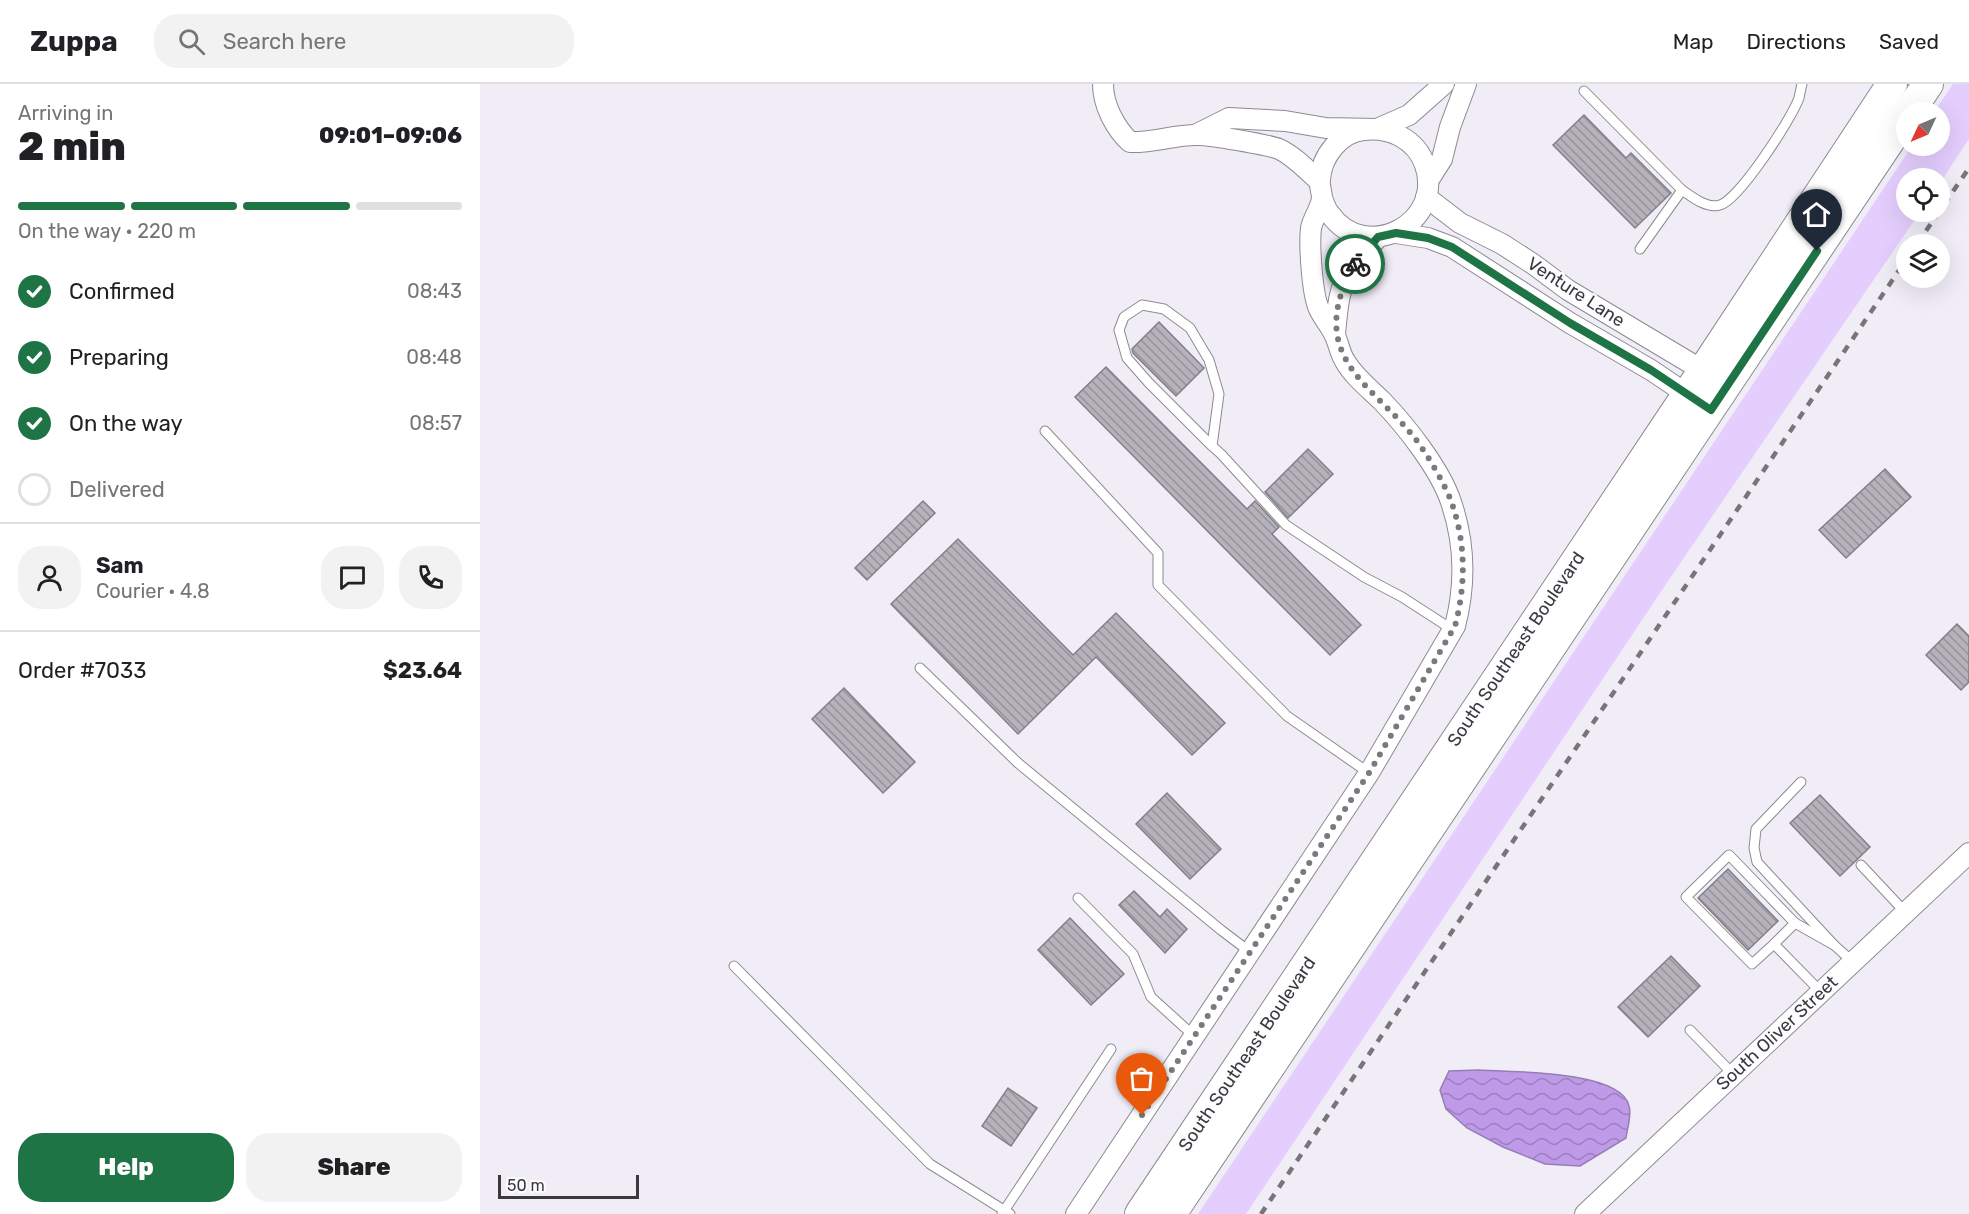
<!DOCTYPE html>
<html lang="en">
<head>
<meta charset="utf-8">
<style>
  body { margin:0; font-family:Rubik,sans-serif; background:#f2f2f2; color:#202124; height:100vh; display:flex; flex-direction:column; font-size:22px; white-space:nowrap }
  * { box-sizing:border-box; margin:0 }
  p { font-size:20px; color:#757577 }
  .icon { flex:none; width:33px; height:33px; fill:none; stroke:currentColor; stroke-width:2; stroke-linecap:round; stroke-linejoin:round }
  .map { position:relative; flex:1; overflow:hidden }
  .sheet { display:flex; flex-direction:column; background:#fff; width:480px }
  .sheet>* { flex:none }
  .needle { width:39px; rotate:226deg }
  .fabs { position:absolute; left:1416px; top:18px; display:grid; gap:12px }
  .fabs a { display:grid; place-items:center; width:54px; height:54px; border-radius:50%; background:#fff; box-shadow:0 6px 24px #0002; font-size:30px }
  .scale { position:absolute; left:18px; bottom:15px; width:141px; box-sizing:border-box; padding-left:6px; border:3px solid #3b393d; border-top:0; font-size:16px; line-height:21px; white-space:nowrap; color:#3b393d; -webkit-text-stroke:4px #fdfcfe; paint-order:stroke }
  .pin { position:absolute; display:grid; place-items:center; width:51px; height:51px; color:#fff; margin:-62px -26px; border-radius:50% 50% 50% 0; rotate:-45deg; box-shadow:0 0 6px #0007 }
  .pin .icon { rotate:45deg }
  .courier { position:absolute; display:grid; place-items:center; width:60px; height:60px; margin:-30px; border:4px solid #1f7446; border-radius:50%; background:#fff; color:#222; box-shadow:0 2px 8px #0007 }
  .overview em { font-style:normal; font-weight:800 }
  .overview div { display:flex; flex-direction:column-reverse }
  .overview { display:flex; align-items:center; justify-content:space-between; height:102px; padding:0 18px }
  h1 { font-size:39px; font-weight:800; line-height:45px }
  .bar { display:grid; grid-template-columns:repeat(4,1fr); gap:9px 6px; align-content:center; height:72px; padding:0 18px }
  .bar i { height:8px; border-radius:4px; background:#e0e0e0 }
  .bar .current { background:#1f7446 }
  .bar p { grid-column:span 4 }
  .line { display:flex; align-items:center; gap:15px; padding:0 18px; border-top:2px solid #e0e0e0 }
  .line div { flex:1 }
  .round { display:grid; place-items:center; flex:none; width:63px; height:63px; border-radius:24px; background:#f2f2f2 }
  ol { padding:0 18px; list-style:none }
  li { display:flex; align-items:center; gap:18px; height:66px }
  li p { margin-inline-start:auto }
  li .icon { padding:6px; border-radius:50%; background:#1f7446; color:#fff; stroke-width:4 }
  li:last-child { color:#757577 }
  li i { width:33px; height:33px; border:3px solid #e0e0e0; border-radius:50% }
  .action { display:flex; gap:12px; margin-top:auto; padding:12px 18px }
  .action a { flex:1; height:69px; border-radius:24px; background:#1f7446; color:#fff; font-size:24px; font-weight:800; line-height:69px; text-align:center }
  .action a+a { background:#f2f2f2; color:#202124 }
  header { display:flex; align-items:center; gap:36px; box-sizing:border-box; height:84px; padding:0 30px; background:#fff; border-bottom:2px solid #e0e0e0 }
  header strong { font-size:28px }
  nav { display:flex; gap:33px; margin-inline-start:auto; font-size:21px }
  .search { width:420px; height:54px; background:#f2f2f2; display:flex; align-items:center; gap:15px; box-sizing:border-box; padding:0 21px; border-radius:24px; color:#757577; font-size:22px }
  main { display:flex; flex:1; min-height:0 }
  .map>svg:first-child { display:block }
  .grass { fill:#e4cefe }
  .water { fill:url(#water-waves); stroke:#977db5; stroke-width:1.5 }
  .building { fill:url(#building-back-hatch); stroke:#837f88; stroke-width:1.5 }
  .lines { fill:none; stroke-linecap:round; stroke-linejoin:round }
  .lane-casing { stroke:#8d8a92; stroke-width:11 }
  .street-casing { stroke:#8d8a92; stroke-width:22 }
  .primary-casing { stroke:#8d8a92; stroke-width:32 }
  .lane { stroke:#fff; stroke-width:9 }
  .street { stroke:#fff; stroke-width:20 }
  .primary { stroke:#fff; stroke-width:30 }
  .rail { stroke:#77747a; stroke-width:4.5; stroke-dasharray:8 8; stroke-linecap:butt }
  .done { stroke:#7b787e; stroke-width:6; stroke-dasharray:0 10.8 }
  .route { stroke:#1f7446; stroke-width:8 }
  .labels { text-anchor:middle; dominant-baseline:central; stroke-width:5; stroke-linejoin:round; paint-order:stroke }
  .street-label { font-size:18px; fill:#3b393d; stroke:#fdfcfe }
</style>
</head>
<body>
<header>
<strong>Zuppa</strong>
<div class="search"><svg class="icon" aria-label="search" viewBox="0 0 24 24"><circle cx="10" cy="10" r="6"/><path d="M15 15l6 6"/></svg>Search here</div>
<nav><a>Map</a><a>Directions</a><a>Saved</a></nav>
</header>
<main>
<section class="sheet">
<div class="overview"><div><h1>2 min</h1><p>Arriving in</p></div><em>09:01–09:06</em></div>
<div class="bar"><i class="current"></i><i class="current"></i><i class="current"></i><i></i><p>On the way · 220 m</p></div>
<ol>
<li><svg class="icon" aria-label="check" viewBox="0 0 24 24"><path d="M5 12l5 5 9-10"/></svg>Confirmed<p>08:43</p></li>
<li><svg class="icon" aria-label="check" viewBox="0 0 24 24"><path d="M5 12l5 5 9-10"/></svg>Preparing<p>08:48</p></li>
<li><svg class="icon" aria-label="check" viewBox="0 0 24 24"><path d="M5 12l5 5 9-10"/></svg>On the way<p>08:57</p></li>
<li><i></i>Delivered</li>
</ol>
<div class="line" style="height:108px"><a class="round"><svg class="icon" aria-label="person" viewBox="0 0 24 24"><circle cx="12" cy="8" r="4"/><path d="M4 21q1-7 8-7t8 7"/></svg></a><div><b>Sam</b><p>Courier · 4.8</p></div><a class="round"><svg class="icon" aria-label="chat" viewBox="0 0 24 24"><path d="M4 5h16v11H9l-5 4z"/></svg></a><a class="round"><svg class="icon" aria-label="phone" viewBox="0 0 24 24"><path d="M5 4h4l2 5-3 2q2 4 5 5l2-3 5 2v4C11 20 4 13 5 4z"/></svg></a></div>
<div class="line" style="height:78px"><div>Order #7033</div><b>$23.64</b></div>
<div class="action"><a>Help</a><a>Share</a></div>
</section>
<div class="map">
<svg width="1489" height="1130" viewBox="0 0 1489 1130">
  <defs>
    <pattern id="water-waves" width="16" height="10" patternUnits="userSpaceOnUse" patternTransform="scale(1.5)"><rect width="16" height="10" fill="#be9ae8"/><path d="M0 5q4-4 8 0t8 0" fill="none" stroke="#9c7fbd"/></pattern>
    <pattern id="building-back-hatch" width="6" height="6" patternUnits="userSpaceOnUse" patternTransform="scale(1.5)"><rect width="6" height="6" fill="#b6b2bb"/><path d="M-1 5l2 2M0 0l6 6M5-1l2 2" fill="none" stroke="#959299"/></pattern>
  </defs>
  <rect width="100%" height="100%" fill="#f1edf7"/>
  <!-- grass -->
  <polygon class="grass" points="1473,0 1489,0 1489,55 1460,99 1460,94 1426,94 1426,128 1440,128 1186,500 766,1130 718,1130 1432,62 1460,62 1460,28 1454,28"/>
  <!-- water -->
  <path class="water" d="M 999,986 C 1029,988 1141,986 1149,1022 C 1152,1031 1147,1045 1146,1054 L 1100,1082 L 1065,1080 L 1023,1063 L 987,1044 L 966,1025 L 960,1006 L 969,987 Z"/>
  <!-- building -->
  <g class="building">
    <polygon points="1104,31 1146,74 1151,69 1191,109 1155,144 1073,61"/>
    <polygon points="679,238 724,284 696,312 653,269 652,265"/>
    <polygon points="626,283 767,425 775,417 799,443 792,450 881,541 850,571 595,313"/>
    <polygon points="828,365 853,390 808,434 785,408"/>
    <polygon points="1405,385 1431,413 1366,474 1339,446"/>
    <polygon points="443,417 455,429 387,496 375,484"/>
    <polygon points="478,455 593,571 636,529 745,639 712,671 616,573 538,650 411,520"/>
    <polygon points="1477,540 1489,552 1489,598 1481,606 1446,571"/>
    <polygon points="364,604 435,678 403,709 332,635"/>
    <polygon points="687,709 741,765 710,795 656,740"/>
    <polygon points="1340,711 1390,763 1360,792 1310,739"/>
    <polygon points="1248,785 1298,837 1268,866 1218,814"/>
    <polygon points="654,807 680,833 687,825 707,845 685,869 639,821"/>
    <polygon points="590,834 644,890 611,921 558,866"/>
    <polygon points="1191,872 1220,902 1168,953 1138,923"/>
    <polygon points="528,1004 557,1024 531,1062 502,1042"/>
  </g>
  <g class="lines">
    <!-- lane casing -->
    <g class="lane-casing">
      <g id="lane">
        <polyline points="1104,7 1202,106 1160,165"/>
        <path d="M 1202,106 C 1212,113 1227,125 1240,121 C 1259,116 1312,34 1319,14 C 1320,9 1321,4 1322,0"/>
        <polyline points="565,347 678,469 678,501 807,632 889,689"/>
        <polyline points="732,362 739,310 729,276 710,244 684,225 662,221 644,233 639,246 647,274 669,299 732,362 741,370 806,441 884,493 922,513 973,546"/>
        <polyline points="440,584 538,679 741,846 770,868"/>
        <polyline points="1321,698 1276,745 1274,764 1277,778 1354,861"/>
        <polyline points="1381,781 1425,828"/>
        <polyline points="598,814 653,870 671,913 714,952"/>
        <polyline points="1315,839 1354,861 1373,878"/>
        <polyline points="1294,860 1315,839 1249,771 1206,813 1272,880 1294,860 1341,908"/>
        <polyline points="254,882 450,1080 530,1130"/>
        <polyline points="1210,946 1253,990"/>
        <polyline points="522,1130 631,965"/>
      </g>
    </g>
    <!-- street casing -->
    <g class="street-casing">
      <g id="street">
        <path d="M 623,0 C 623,21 635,44 650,58 C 673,59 693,51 716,51 C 727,50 789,61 799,65 C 814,72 827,86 839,97"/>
        <polyline points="717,50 749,34 805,37 846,44 897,45 929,31 964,0"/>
        <polyline points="948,97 962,75 970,43 986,0"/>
        <polyline points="946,113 980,139 1022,160 1053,180 1088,206 1232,292"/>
        <polyline points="916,149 948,154 972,163 1090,239 1171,286 1217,317"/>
        <path d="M 855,251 C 857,229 858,205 870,186 C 877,174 889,164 898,153"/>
        <path d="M 596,1130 L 889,689 L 975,542 C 986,500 985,459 971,418 C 960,385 926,342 902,317 C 890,305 874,293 865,277 C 860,270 859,260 855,252 C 851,242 843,234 839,225 C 832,210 829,160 831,144 C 833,134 841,124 842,114 C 842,108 839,102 840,96 C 841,73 860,48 884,46 C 910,43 936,55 945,81 C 965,140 885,180 850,130 C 846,126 844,119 842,114"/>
        <polyline points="1105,1130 1489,769"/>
      </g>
    </g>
    <!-- primary casing -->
    <g class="primary-casing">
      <g id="primary">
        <polyline points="1429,28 1448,0"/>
        <polyline points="660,1130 1223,287 1412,0"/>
        <polyline points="691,1130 1426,32"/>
      </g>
    </g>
    <!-- lane -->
    <use href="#lane" class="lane"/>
    <!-- street -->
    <use href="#street" class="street"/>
    <!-- primary -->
    <use href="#primary" class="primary"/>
    <!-- rail -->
    <g class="rail">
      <polyline points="1437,160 1489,84"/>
      <polyline points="781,1130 1426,176"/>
    </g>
  </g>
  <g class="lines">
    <!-- done -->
    <path class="done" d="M 662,1031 L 889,689 L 975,542 C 986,501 986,458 971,417 C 964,398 942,361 928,346 C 894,306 844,278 859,218 C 862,205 866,191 875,180"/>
    <!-- route -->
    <polyline class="route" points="875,180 898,153 916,149 948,154 972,163 1090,239 1171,286 1231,326 1337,167"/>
  </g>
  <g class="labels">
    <!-- street labels -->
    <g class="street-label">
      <text transform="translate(1096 208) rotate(33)">Venture Lane</text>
      <text transform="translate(1036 565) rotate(-56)">South Southeast Boulevard</text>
      <text transform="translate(1297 949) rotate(-43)">South Oliver Street</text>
      <text transform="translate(767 970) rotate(-56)">South Southeast Boulevard</text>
    </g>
  </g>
</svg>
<div class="fabs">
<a><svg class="needle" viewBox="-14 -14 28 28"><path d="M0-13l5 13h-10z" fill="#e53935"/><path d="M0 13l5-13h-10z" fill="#757577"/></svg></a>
<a><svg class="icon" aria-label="locate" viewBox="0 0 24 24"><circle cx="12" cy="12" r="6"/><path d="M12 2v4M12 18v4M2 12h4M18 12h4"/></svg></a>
<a><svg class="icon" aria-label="layers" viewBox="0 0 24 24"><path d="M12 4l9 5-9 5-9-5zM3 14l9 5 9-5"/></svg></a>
</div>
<div class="scale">50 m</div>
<div class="pin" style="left:662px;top:1031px;background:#ea580c"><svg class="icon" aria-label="bag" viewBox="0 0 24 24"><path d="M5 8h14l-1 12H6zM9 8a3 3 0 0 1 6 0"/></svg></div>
<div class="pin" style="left:1337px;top:167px;background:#1f2937"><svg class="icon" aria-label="home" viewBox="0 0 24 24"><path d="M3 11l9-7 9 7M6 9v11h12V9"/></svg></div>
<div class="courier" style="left:875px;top:180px"><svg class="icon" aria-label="bike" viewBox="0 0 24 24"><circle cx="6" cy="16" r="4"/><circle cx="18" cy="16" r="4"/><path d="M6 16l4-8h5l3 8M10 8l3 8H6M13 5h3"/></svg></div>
</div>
</main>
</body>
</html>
